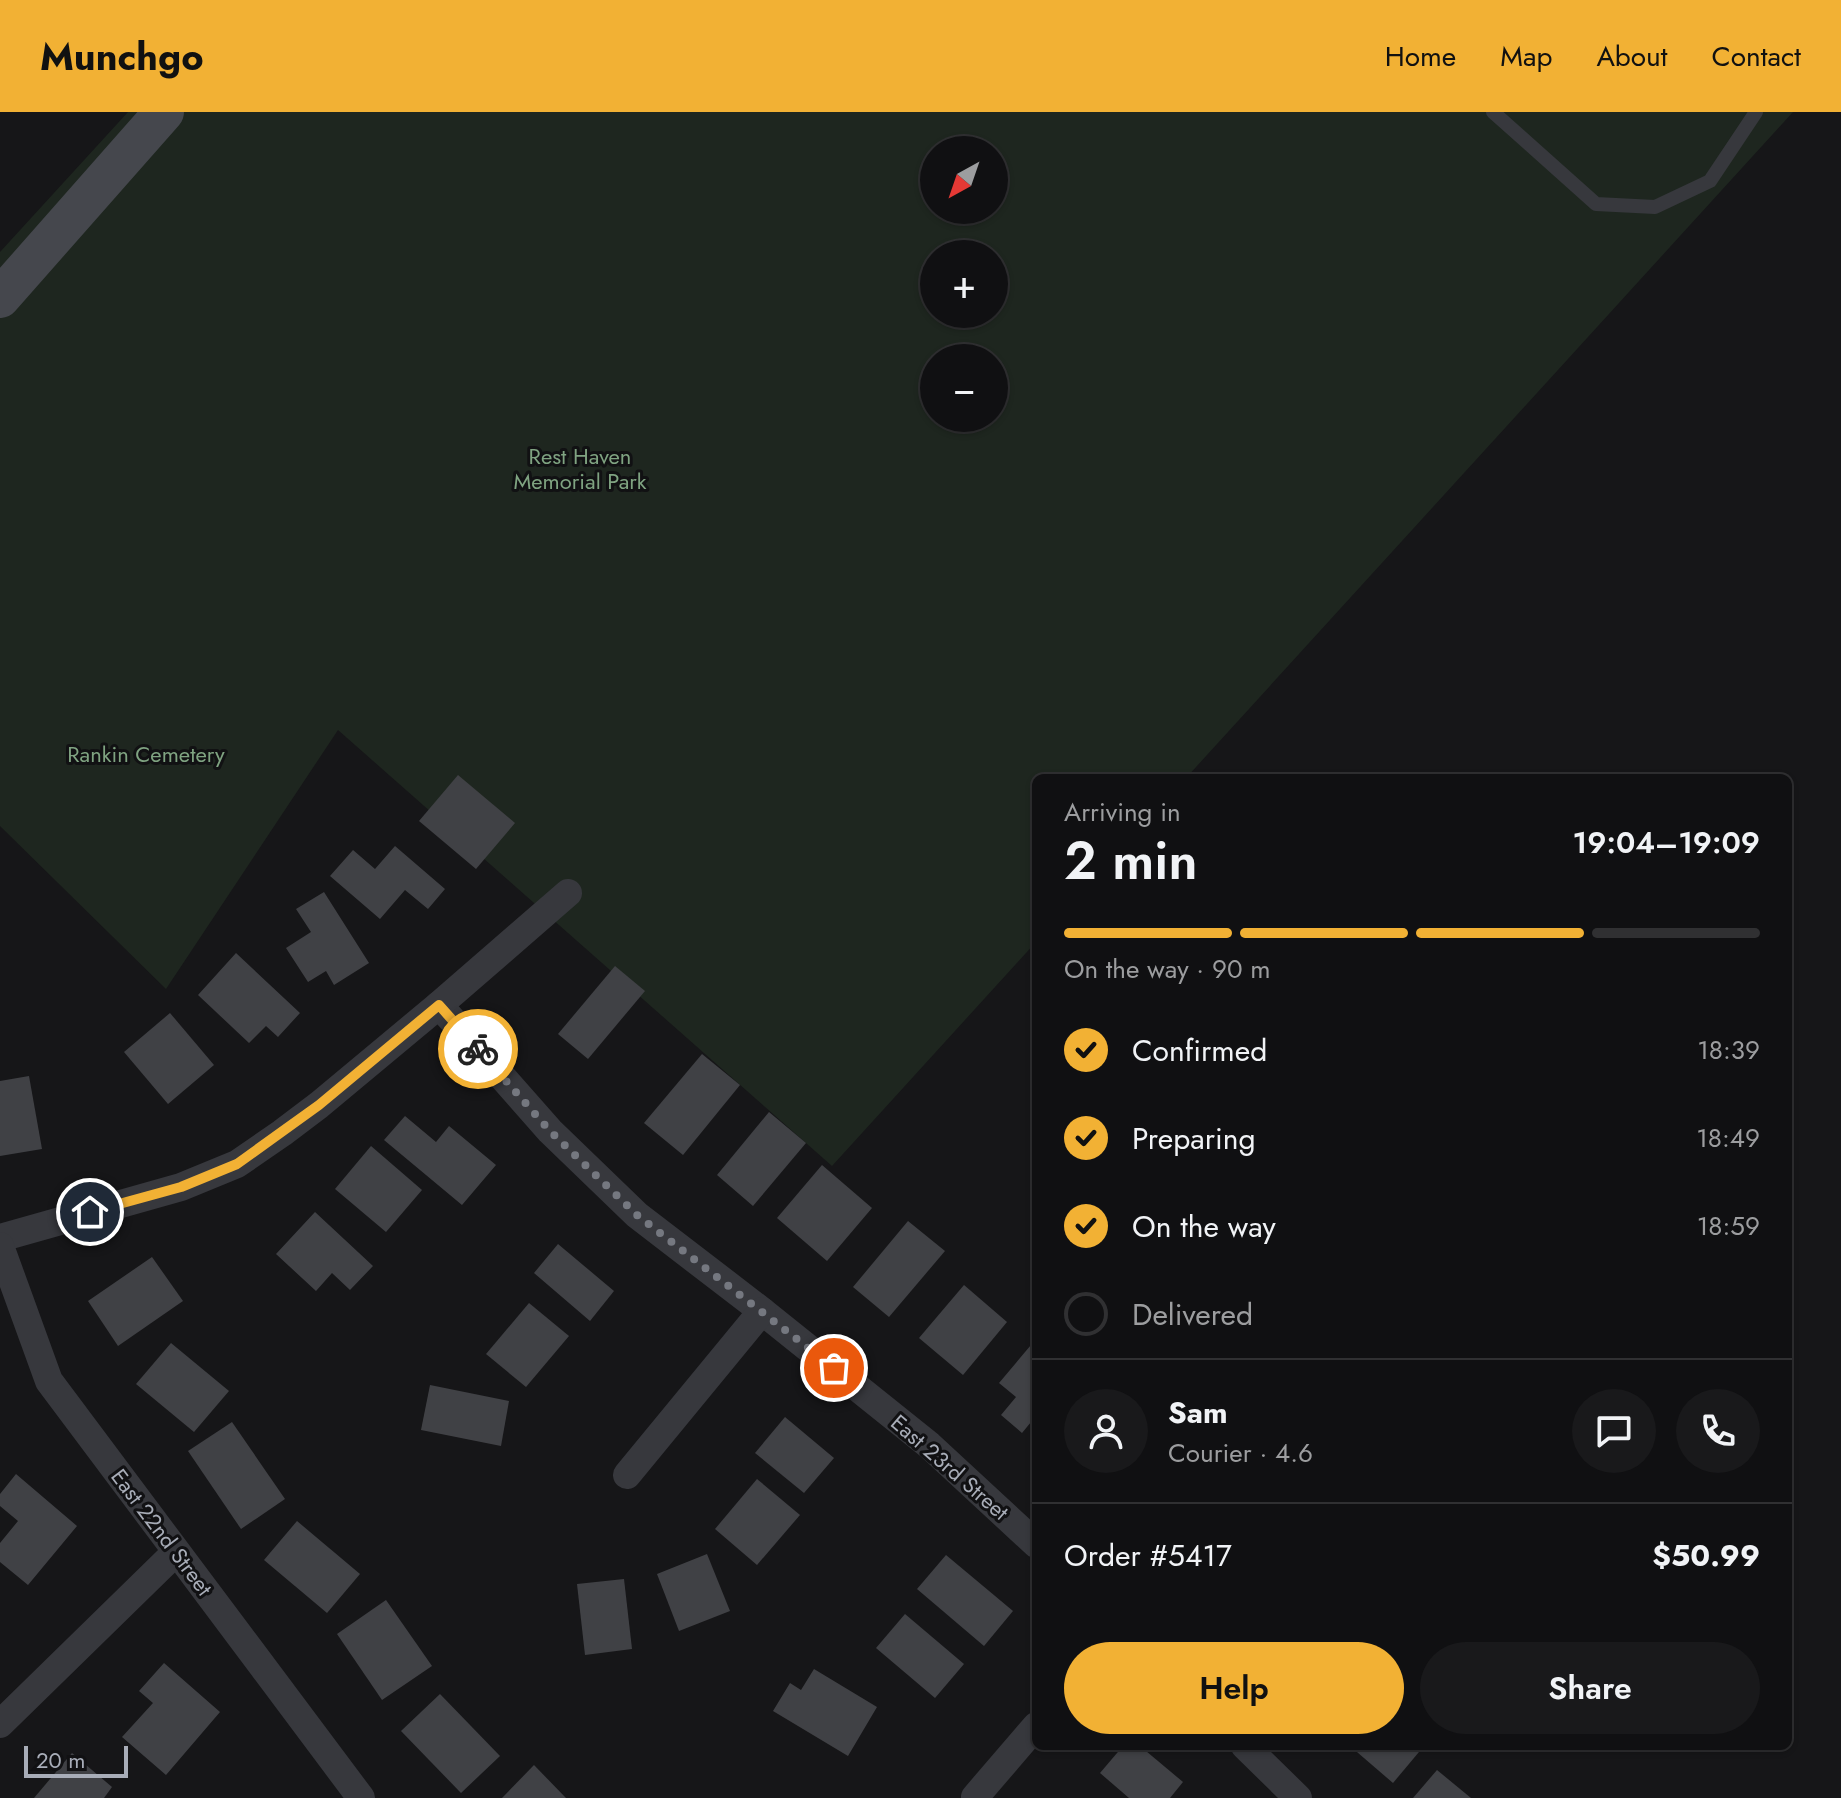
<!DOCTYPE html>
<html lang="en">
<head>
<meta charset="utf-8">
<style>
  body { margin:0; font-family:Jost,sans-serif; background:#19191b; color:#f1f3f6; height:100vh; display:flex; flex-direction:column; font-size:30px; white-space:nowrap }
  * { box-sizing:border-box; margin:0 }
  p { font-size:26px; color:#9c9d9f }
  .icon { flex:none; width:44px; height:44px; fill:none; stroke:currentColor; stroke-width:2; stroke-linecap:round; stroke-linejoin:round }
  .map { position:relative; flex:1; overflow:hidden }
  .details { position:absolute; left:1032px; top:662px; width:760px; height:976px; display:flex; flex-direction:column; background:#101012; border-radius:12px; box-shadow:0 2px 6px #0004,0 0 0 2px #303032 }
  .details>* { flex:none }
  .needle { width:52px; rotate:220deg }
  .tools { position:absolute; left:920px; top:24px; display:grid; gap:16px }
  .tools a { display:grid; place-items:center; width:88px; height:88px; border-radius:50%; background:#101012; box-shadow:0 2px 6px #0004,0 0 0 2px #303032; font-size:40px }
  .scale { position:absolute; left:24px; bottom:20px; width:104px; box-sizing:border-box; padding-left:8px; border:4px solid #a8adb8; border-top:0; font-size:22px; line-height:28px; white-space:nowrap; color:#a8adb8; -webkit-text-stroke:6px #111113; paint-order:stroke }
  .pin { position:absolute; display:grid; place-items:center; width:68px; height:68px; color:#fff; margin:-34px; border:4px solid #fff; border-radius:50%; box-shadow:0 2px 8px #0007 }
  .courier { position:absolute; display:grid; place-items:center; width:80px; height:80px; margin:-40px; border:6px solid #f2b134; border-radius:50%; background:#fff; color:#222; box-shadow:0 2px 10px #0007 }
  .head em { font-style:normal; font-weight:600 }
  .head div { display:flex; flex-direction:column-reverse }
  .head { display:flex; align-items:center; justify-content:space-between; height:136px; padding:0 32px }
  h1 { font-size:52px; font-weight:600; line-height:60px }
  .bar { display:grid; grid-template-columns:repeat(4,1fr); gap:12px 8px; align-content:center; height:96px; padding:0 32px }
  .bar i { height:10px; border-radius:6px; background:#303032 }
  .bar .active { background:#f2b134 }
  .bar p { grid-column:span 4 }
  .line { display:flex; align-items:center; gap:20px; padding:0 32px; border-top:2px solid #303032 }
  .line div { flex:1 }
  .round { display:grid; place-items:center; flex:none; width:84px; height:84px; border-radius:42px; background:#19191b }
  ol { padding:0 32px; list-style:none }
  li { display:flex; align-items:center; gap:24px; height:88px }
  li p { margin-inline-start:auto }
  li .icon { padding:8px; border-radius:50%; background:#f2b134; color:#111; stroke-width:4 }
  li:last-child { color:#9c9d9f }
  li i { width:44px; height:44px; border:4px solid #303032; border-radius:50% }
  .cta { display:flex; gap:16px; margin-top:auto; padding:16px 32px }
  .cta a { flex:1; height:92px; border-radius:48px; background:#f2b134; color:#111; font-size:32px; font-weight:600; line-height:92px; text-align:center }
  .cta a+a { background:#19191b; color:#f1f3f6 }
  header { display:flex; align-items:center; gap:48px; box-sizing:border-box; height:112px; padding:0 40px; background:#f2b134; color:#111 }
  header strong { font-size:38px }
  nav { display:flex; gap:44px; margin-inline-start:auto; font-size:28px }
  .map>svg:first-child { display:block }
  .green { fill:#1e261f; fill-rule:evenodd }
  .building { fill:#404145 }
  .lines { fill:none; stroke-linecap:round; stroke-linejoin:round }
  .service { stroke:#37383d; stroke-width:14 }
  .minor { stroke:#37383d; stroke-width:28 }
  .secondary { stroke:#45474d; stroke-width:40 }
  .done { stroke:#757880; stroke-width:8; stroke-dasharray:0 14.4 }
  .route { stroke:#f2b134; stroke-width:10 }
  .labels { text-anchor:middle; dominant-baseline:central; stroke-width:6; stroke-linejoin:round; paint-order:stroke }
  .park-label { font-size:22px; fill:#7fa381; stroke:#111113 }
  .street-label { font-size:22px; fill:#a8adb8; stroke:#111113 }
</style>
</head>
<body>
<header>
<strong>Munchgo</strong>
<nav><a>Home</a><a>Map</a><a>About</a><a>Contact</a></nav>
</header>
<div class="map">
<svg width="1841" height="1686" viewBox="0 0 1841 1686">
  <rect width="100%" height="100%" fill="#161618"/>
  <!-- green -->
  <path class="green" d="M 128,0 L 1793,0 L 1186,666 L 1036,666 L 1036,830 L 832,1054 L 338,618 L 166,877 L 0,714 L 0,140 ZM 934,38 L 994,38 L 994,98 L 934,98 ZM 934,142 L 994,142 L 994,202 L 934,202 ZM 934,246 L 994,246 L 994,306 L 934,306 Z"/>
  <!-- building -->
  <g class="building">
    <polygon points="458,663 515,711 476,757 419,709"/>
    <polygon points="395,734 445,777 428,797 405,778 380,807 330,764 353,738 375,757"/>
    <polygon points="324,780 369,851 334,873 326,859 308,870 286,836 311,820 296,797"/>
    <polygon points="236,841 300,901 278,925 266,914 249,931 198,883"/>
    <polygon points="615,854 645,879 588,947 558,922"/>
    <polygon points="170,901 214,953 168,992 124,940"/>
    <polygon points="702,942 740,973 683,1043 644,1011"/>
    <polygon points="29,964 42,1037 0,1044 0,969"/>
    <polygon points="769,1000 806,1031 753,1094 717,1063"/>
    <polygon points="405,1004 436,1030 449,1014 496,1053 462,1093 384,1028"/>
    <polygon points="371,1034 422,1078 386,1120 335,1077"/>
    <polygon points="822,1053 872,1096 827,1149 777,1106"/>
    <polygon points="315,1100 373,1154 350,1178 332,1161 316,1179 276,1142"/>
    <polygon points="908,1109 945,1139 889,1205 853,1175"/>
    <polygon points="558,1132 614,1179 590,1209 534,1161"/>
    <polygon points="152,1145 183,1189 118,1234 88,1189"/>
    <polygon points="964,1173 1007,1210 963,1263 919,1226"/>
    <polygon points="529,1191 569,1224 526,1275 486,1242"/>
    <polygon points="1036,1227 1036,1304 1022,1321 1001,1303 1016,1285 999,1271"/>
    <polygon points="171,1231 229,1279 194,1320 136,1272"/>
    <polygon points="430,1273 509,1289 501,1334 421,1318"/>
    <polygon points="785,1305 834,1346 804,1381 755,1341"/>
    <polygon points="232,1310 285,1387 241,1417 188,1339"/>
    <polygon points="16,1362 77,1414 28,1473 0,1450 0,1431 18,1409 0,1394 0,1382"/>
    <polygon points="757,1367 800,1403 757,1453 715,1417"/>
    <polygon points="297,1409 360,1462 327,1501 264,1448"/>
    <polygon points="707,1442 730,1499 679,1519 657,1462"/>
    <polygon points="946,1443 1013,1499 984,1534 917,1477"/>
    <polygon points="624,1467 632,1537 585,1543 577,1472"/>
    <polygon points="386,1488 432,1554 382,1588 337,1522"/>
    <polygon points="905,1502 964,1552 935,1586 876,1536"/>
    <polygon points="164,1551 220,1600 166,1663 122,1625 153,1591 139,1579"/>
    <polygon points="814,1557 877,1595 848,1644 773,1599 790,1571 801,1578"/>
    <polygon points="440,1582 500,1644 461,1681 401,1619"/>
    <polygon points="1123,1634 1140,1634 1183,1670 1170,1686 1129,1686 1100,1661"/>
    <polygon points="1350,1634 1424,1634 1393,1671"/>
    <polygon points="72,1641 112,1675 104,1686 34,1686"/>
    <polygon points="534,1653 566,1686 502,1686"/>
    <polygon points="1437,1658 1471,1686 1413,1686"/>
  </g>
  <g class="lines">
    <!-- service -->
    <polyline class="service" points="1493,0 1596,92 1655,95 1710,69 1756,0"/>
    <!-- minor -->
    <g class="minor">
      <polyline points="439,893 550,1019 637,1103 762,1199 929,1333 1036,1432"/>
      <polyline points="0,1126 181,1075 237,1052 282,1021 319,993 439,893 568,781"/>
      <polyline points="0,1134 49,1269 361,1686"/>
      <polyline points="627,1363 762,1199"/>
      <polyline points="0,1612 176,1440"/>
      <polyline points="1245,1634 1298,1686"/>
      <polyline points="975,1685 1036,1614"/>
    </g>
    <!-- secondary -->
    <polyline class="secondary" points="0,186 164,0"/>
  </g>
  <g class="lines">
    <!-- done -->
    <polyline class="done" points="478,937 550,1019 637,1103 834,1256"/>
    <!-- route -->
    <polyline class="route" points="90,1100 181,1075 237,1052 319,993 439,893 478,937"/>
  </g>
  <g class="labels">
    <!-- park labels -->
    <g class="park-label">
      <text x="580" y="344">Rest Haven<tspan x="580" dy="25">Memorial Park</tspan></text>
      <text x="146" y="642">Rankin Cemetery</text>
    </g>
    <!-- street labels -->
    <g class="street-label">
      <text transform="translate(950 1355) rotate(41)">East 23rd Street</text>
      <text transform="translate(162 1420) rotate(53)">East 22nd Street</text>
    </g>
  </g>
</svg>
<div class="tools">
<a><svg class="needle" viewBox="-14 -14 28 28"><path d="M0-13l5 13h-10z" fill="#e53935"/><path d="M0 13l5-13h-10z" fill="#9c9d9f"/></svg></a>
<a>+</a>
<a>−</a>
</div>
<div class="scale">20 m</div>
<div class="pin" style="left:834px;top:1256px;background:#ea580c"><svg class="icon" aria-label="bag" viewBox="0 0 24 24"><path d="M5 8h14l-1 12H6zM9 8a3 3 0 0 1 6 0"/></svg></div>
<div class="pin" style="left:90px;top:1100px;background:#1f2937"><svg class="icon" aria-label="home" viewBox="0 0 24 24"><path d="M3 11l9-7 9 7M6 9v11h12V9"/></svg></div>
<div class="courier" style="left:478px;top:937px"><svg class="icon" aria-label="bike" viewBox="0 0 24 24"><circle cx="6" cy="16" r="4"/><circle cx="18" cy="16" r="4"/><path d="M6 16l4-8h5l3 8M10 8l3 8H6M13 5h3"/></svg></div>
<section class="details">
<div class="head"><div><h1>2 min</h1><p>Arriving in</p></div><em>19:04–19:09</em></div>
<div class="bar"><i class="active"></i><i class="active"></i><i class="active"></i><i></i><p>On the way · 90 m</p></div>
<ol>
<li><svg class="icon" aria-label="check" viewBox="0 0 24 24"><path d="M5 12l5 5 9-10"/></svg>Confirmed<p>18:39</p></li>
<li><svg class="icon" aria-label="check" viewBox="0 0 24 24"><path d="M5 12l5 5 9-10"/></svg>Preparing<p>18:49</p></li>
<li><svg class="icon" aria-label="check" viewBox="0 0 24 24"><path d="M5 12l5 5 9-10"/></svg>On the way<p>18:59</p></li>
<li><i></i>Delivered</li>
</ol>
<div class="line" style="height:144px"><a class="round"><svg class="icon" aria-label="person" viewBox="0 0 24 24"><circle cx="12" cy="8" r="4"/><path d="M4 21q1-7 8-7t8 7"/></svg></a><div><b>Sam</b><p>Courier · 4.6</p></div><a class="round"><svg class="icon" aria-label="chat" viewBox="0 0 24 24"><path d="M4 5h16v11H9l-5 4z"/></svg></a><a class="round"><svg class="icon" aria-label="phone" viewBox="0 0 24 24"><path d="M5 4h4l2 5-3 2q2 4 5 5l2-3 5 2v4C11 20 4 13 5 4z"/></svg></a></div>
<div class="line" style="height:104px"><div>Order #5417</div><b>$50.99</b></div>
<div class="cta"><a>Help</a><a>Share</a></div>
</section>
</div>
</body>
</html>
